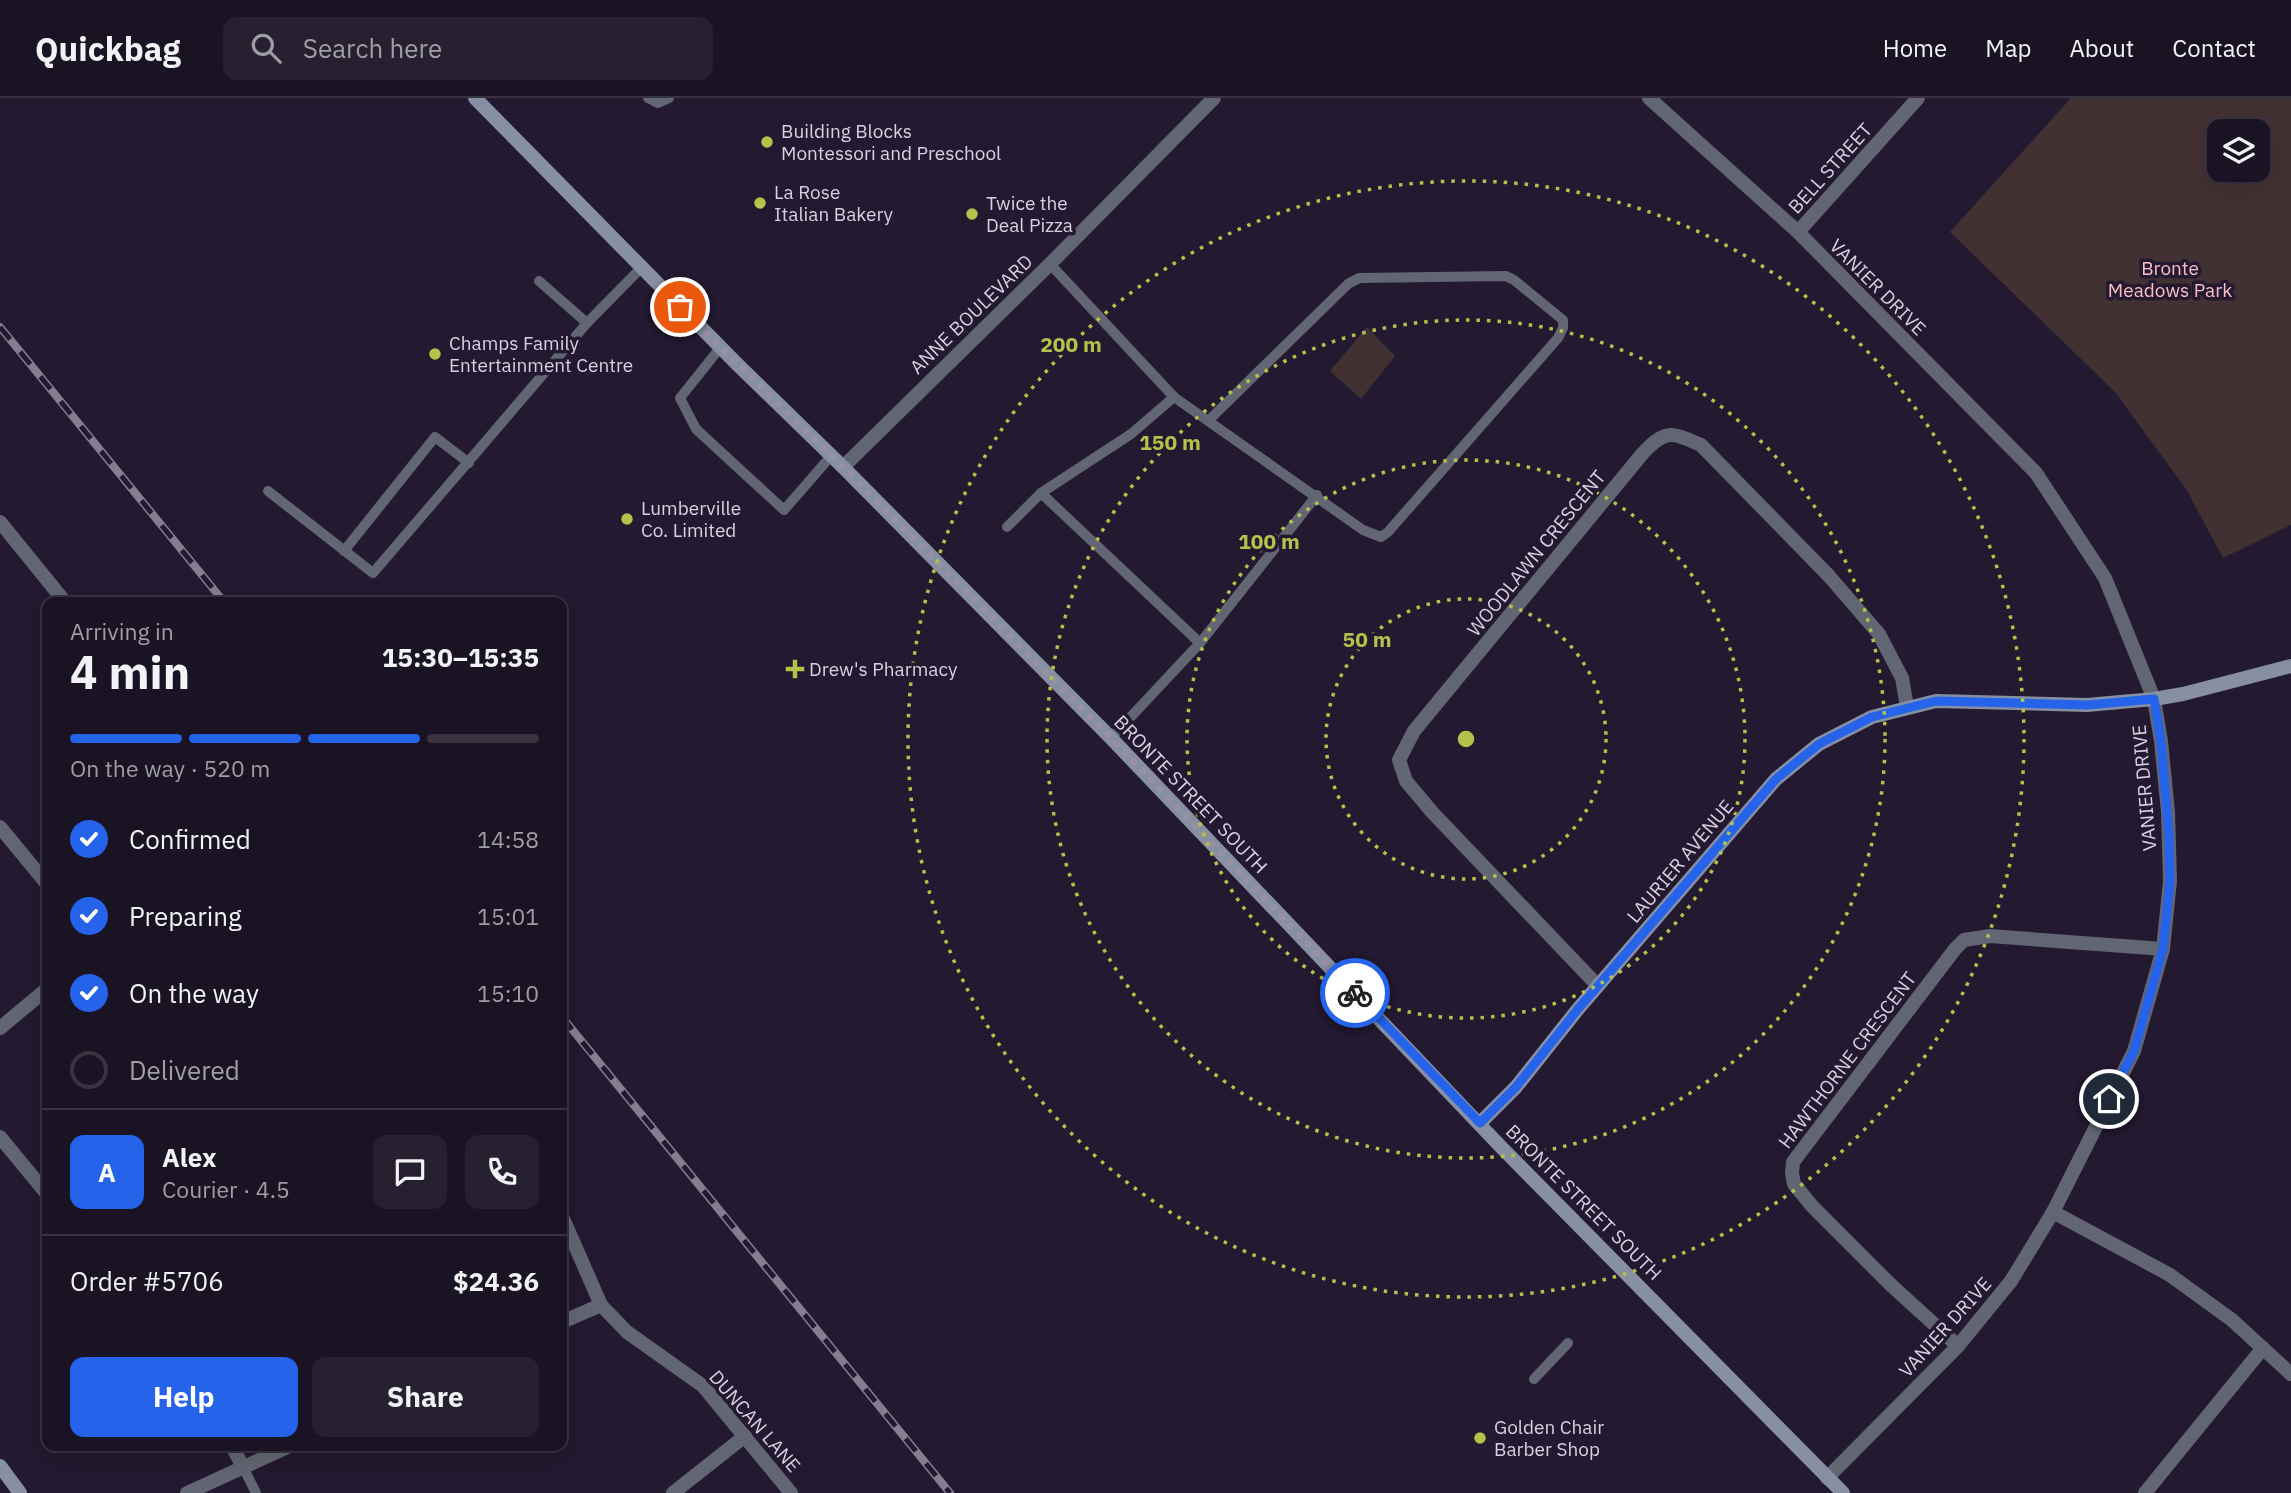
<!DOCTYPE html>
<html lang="en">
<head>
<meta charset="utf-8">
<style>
  body { margin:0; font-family:"IBM Plex Sans",sans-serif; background:#272031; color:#f1f3f6; height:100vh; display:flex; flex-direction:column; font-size:26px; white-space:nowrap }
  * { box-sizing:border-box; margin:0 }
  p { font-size:23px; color:#9f9ea6 }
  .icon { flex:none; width:38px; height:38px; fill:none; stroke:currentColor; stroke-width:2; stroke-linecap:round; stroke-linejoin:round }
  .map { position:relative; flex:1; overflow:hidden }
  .panel { position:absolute; left:42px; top:499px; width:525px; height:854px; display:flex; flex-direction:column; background:#1a1324; border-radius:14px; box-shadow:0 7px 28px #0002,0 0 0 2px #383241 }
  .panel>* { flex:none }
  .tools { position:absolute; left:2207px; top:21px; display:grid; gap:14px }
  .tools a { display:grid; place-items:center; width:63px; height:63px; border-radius:14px; background:#1a1324; box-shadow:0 7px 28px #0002,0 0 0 2px #383241; font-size:35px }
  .pin { position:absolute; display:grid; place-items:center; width:60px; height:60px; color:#fff; margin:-30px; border:4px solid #fff; border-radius:50%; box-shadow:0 2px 7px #0007 }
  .courier { position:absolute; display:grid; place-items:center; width:70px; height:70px; margin:-35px; border:5px solid #2563eb; border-radius:50%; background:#fff; color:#222; box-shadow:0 2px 9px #0007 }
  .head em { font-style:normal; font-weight:700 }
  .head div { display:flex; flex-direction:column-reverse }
  .head { display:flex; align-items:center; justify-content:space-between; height:119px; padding:0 28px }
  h1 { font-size:46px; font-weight:700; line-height:52px }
  .bar { display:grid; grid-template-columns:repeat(4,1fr); gap:10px 7px; align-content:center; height:84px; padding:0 28px }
  .bar i { height:9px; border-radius:5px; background:#383241 }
  .bar .current { background:#2563eb }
  .bar p { grid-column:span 4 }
  .line { display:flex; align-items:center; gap:18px; padding:0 28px; border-top:2px solid #383241 }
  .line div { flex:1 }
  .round { display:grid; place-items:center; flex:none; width:74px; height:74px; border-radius:14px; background:#272031 }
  ol { padding:0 28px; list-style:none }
  li { display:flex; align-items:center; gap:21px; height:77px }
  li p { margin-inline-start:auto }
  li .icon { padding:7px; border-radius:50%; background:#2563eb; color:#fff; stroke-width:4 }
  li:last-child { color:#9f9ea6 }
  li i { width:38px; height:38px; border:4px solid #383241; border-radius:50% }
  .cta { display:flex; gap:14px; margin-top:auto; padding:14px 28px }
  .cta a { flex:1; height:80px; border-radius:14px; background:#2563eb; color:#fff; font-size:28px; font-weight:700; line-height:80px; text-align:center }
  .cta a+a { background:#272031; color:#f1f3f6 }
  header { display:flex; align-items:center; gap:42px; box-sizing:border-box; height:98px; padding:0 35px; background:#1a1324; border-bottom:2px solid #383241 }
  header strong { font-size:33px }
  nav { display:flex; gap:38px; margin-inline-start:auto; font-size:24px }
  .search { width:490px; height:63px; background:#272031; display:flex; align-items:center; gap:18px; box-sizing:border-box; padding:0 24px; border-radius:14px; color:#9f9ea6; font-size:26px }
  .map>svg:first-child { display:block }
  .green { fill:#423133; fill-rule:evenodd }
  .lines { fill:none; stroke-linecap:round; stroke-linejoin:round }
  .lane { stroke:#616672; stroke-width:10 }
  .street { stroke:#616672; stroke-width:14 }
  .secondary { stroke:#878fa3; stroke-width:14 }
  .rail-casing { stroke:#857e91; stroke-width:8 }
  .rail { stroke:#231930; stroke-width:5; stroke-dasharray:16; stroke-linecap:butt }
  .done { stroke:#9891a3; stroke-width:7; stroke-dasharray:0 12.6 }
  .route { stroke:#2563eb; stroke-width:9 }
  .ring { fill:none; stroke:#b5c249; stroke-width:3.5; stroke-dasharray:3.5 7 }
  .poi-dot { fill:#b5c249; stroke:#231930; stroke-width:2.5 }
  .labels { text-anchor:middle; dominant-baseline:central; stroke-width:7; stroke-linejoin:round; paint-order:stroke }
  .poi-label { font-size:19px; fill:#d7d1e1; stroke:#231930; text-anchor:start }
  .street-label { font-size:19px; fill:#d7d1e1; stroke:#231930 }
  .park-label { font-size:19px; fill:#fcbec5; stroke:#231930 }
  .centre { fill:#b5c249; stroke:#231930; stroke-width:3.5 }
  .ring-label { font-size:21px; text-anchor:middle; font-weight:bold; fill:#b5c249; stroke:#231930; stroke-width:7; stroke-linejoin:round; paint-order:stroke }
</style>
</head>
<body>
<header>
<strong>Quickbag</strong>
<div class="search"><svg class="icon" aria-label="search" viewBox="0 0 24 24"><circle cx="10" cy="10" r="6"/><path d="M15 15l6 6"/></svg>Search here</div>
<nav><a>Home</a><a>Map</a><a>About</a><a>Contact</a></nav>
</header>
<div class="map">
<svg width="2291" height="1395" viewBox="0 0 2291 1395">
  <rect width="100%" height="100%" fill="#231930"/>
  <!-- green -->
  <g class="green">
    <path d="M 2071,0 L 2291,0 L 2291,427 L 2223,460 L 2186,391 L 2115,294 L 1950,134 ZM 2219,33 L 2258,33 L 2258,72 L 2219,72 Z"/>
    <polygon points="1367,229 1395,258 1361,301 1330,273"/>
  </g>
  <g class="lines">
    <!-- lane -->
    <g class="lane">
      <polyline points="648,0 658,5 669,0"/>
      <polyline points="1050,166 1174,299 1363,432 1381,439 1388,434 1558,240 1563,230 1563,222 1514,182 1506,178 1359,180 1348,186 1209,322"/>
      <polyline points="539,183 587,225"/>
      <polyline points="720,250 680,300 696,331 784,412 831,358"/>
      <polyline points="268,393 373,475 587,225 641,170"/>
      <polyline points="1041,395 1200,545"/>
      <polyline points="1007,429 1041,395 1131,336 1174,299"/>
      <polyline points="344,453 435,339 469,365"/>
      <polyline points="1111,640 1200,545 1317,397"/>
      <polyline points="1534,1281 1568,1245"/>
      <polyline points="243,1369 256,1395"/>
    </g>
    <!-- street -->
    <g class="street">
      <polyline points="1649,0 1798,134 2036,375 2105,480 2154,601 2161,643 2168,714 2170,783 2163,851 2134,953 2053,1114 2011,1183 1958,1248 1827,1380"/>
      <polyline points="1798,134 1918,0"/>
      <polyline points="843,369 1050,166 1214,0"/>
      <polyline points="0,424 65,504"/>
      <polyline points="0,729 47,786"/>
      <path d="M 1598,888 L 1432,714 L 1406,683 L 1399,662 L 1414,633 L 1643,355 C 1666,331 1672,334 1701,347 L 1829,478 L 1879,536 L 1902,580 L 1907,609"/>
      <polyline points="0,930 47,891"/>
      <polyline points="0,1039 47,1096"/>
      <polyline points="2053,1114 2170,1177 2232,1222 2291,1276"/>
      <polyline points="562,1118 601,1207 627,1234 703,1288 791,1395"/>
      <polyline points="562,1224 601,1207"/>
      <polyline points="1958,1248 1891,1187 1812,1108 1794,1086 1792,1075 1793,1064 1955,851 1964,842 1990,838 2163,851"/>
      <polyline points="232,1348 243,1369"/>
      <polyline points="187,1395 290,1348"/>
      <polyline points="673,1395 745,1338"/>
      <polyline points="2145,1395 2263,1250"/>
    </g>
    <!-- secondary -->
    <g class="secondary">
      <polyline points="475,0 736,265 843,369 1111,640 1502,1050 1843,1395"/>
      <polyline points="1480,1025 1516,989 1578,911 1776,681 1819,646 1872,619 1936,603 2087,607 2154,601 2183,596 2291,568"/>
      <polyline points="0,1368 20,1395"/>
    </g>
    <!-- rail casing -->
    <g class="rail-casing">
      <g id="rail">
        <polyline points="0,229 224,504"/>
        <polyline points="562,919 950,1395"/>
      </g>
    </g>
    <!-- rail -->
    <use href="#rail" class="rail"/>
  </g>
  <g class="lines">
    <!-- done -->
    <polyline class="done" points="680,209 843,369 1111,640 1355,895"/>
    <!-- route -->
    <polyline class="route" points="1355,895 1480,1025 1516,989 1578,911 1776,681 1819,646 1872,619 1936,603 2087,607 2154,601 2161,643 2169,737 2170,783 2163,851 2134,953 2109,1001"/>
  </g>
  <!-- distance rings -->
  <g class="ring">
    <circle cx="1466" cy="641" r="140"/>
    <circle cx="1466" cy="641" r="279"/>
    <circle cx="1466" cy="641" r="419"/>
    <circle cx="1466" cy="641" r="558"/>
  </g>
  <!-- markers -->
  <g class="poi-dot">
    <circle cx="767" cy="44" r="7"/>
    <circle cx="760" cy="105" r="7"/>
    <circle cx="972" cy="116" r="7"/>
    <circle cx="435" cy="256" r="7"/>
    <circle cx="627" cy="421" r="7"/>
    <path d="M791.5 560.5h7v7h7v7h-7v7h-7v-7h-7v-7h7z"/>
    <circle cx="1480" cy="1340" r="7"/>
  </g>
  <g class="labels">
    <!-- poi labels -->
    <g class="poi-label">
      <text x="781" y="33">Building Blocks<tspan x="781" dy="22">Montessori and Preschool</tspan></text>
      <text x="774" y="94">La Rose<tspan x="774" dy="22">Italian Bakery</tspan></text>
      <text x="986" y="105">Twice the<tspan x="986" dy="22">Deal Pizza</tspan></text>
      <text x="449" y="245">Champs Family<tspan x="449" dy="22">Entertainment Centre</tspan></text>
      <text x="641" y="410">Lumberville<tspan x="641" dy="22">Co. Limited</tspan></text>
      <text x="809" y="571">Drew's Pharmacy</text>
      <text x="1494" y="1329">Golden Chair<tspan x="1494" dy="22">Barber Shop</tspan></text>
    </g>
    <!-- street labels -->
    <g class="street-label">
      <text transform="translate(1830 70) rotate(-48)">BELL STREET</text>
      <text transform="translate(1878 189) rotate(45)">VANIER DRIVE</text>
      <text transform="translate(971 216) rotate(-44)">ANNE BOULEVARD</text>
      <text transform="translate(1536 455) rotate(-51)">WOODLAWN CRESCENT</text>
      <text transform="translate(2144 690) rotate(-95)">VANIER DRIVE</text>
      <text transform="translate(1191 696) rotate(46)">BRONTE STREET SOUTH</text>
      <text transform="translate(1680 763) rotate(-50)">LAURIER AVENUE</text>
      <text transform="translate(1847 962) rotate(-53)">HAWTHORNE CRESCENT</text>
      <text transform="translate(1584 1104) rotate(45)">BRONTE STREET SOUTH</text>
      <text transform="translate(1945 1229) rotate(-48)">VANIER DRIVE</text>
      <text transform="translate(755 1323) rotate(49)">DUNCAN LANE</text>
    </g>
    <!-- park labels -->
    <g class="park-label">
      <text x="2170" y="170">Bronte<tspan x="2170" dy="22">Meadows Park</tspan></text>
    </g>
  </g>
  <circle cx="1466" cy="641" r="10" class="centre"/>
  <g class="ring-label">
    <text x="1071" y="254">200 m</text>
    <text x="1170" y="352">150 m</text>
    <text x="1269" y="451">100 m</text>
    <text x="1367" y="549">50 m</text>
  </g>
</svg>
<div class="tools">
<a><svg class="icon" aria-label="layers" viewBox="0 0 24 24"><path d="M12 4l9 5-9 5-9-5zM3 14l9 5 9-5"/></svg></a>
</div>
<div class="pin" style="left:680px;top:209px;background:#ea580c"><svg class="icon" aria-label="bag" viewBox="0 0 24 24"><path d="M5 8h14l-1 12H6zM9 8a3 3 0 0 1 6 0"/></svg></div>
<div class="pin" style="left:2109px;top:1001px;background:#1f2937"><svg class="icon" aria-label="home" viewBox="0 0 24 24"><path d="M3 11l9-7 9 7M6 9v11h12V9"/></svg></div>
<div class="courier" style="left:1355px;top:895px"><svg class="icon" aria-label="bike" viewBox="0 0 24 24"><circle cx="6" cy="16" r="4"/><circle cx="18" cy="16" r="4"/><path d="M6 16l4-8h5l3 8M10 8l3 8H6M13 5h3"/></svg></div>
<section class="panel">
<div class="head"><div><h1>4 min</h1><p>Arriving in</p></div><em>15:30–15:35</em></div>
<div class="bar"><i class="current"></i><i class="current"></i><i class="current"></i><i></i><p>On the way · 520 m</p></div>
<ol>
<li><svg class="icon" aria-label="check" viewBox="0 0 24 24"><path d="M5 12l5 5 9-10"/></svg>Confirmed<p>14:58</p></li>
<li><svg class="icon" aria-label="check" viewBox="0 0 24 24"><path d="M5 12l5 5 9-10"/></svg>Preparing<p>15:01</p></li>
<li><svg class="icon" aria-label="check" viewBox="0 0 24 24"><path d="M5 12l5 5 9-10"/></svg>On the way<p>15:10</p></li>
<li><i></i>Delivered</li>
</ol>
<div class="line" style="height:126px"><b class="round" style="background:#2563eb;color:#fff">A</b><div><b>Alex</b><p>Courier · 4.5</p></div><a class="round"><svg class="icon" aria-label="chat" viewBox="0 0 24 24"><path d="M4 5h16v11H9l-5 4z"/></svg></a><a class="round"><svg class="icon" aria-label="phone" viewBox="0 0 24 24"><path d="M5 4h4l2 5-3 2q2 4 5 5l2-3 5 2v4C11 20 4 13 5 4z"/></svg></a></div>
<div class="line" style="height:91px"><div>Order #5706</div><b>$24.36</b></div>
<div class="cta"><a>Help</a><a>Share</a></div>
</section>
</div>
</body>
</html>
